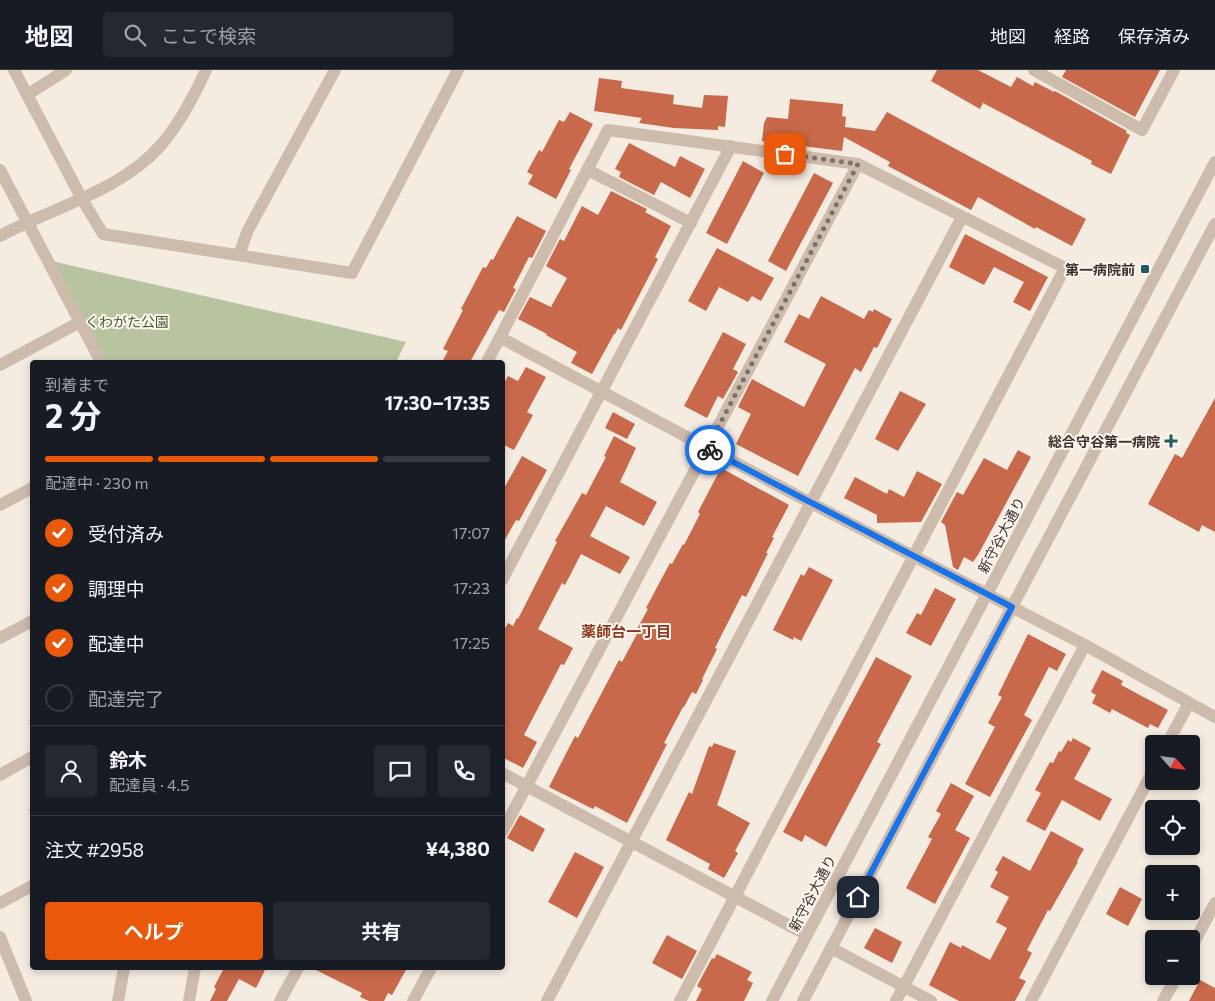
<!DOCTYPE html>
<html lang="ja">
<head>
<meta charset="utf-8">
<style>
  body { margin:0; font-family:Commissioner,"Noto Sans JP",sans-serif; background:#242831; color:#f1f3f6; height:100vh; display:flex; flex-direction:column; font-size:19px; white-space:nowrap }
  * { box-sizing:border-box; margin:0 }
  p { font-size:16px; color:#9ea1a6 }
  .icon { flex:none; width:28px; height:28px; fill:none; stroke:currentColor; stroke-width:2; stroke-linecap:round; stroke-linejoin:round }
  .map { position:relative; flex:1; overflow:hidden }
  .side { position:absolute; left:30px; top:290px; width:475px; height:610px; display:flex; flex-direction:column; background:#171b24; border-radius:5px; box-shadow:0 2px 8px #0003 }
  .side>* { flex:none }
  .needle { width:32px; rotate:118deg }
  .fabs { position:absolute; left:1145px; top:665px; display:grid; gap:10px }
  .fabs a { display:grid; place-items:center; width:55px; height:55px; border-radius:5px; background:#171b24; box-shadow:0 2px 8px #0003; font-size:25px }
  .pin { position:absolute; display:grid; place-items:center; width:42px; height:42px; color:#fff; margin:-21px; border-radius:10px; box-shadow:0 2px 8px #0006 }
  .courier { position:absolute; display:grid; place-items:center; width:50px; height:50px; margin:-25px; border:4px solid #1a73e8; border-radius:50%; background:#fff; color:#222; box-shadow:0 1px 6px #0007 }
  .head em { font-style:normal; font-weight:700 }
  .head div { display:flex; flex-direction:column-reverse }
  .head { display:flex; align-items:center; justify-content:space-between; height:85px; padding:0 15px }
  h1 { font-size:32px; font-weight:700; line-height:38px }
  .bar { display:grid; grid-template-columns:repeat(4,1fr); gap:8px 5px; align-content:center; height:60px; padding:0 15px }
  .bar i { height:6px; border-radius:4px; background:#363941 }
  .bar .on { background:#ea580c }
  .bar p { grid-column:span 4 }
  .line { display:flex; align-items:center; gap:12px; padding:0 15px; border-top:1px solid #363941 }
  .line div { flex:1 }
  .round { display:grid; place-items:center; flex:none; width:52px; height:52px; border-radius:5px; background:#242831 }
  ol { padding:0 15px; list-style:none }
  li { display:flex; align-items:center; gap:15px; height:55px }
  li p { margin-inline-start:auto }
  li .icon { padding:5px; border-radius:50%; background:#ea580c; color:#fff; stroke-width:4 }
  li:last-child { color:#9ea1a6 }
  li i { width:28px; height:28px; border:2px solid #363941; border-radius:50% }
  .cta { display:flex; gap:10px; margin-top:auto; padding:10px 15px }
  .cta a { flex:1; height:58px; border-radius:5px; background:#ea580c; color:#fff; font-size:20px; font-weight:700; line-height:58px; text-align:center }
  .cta a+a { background:#242831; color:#f1f3f6 }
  header { display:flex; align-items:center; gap:30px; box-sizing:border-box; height:70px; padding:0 25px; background:#171b24; border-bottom:1px solid #363941 }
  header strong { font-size:24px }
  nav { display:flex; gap:28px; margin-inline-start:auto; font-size:18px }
  .search { width:350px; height:45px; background:#242831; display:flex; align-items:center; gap:12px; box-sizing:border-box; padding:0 18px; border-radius:5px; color:#9ea1a6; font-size:19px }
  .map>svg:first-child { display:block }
  .green { fill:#b8c4a0 }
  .building { fill:#c8694b }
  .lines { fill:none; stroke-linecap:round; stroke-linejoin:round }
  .minor { stroke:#cdbbac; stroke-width:12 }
  .done { stroke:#7c716b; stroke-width:5; stroke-dasharray:0 9 }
  .route { stroke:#1a73e8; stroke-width:6 }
  .poi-dot { fill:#1f5a5e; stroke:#fbf5ee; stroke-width:2 }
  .labels { text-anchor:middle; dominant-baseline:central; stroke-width:4; stroke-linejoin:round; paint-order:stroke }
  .poi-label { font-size:14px; font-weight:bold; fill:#3b302b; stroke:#fbf5ee; text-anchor:end }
  .park-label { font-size:14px; fill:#4a5a2e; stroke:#fbf5ee }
  .street-label { font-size:14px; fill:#3b302b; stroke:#fbf5ee }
  .neighbourhood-label { font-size:15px; font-weight:bold; fill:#8c3b22; stroke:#fbf5ee }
</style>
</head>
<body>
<header>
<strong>地図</strong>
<div class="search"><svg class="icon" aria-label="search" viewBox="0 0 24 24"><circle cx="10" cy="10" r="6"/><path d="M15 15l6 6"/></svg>ここで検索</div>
<nav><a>地図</a><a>経路</a><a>保存済み</a></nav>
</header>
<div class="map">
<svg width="1215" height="931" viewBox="0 0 1215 931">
  <rect width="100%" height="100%" fill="#f4ebe1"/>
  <!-- green -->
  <polygon class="green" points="47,190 406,272 396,292 101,292"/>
  <!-- building -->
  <g class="building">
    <polygon points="937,0 978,0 1011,17 1017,7 1033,16 1035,12 1054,22 1055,21 1127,61 1126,63 1130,65 1111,104 1091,94 1092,91 983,33 980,39 931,11"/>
    <polygon points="1066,0 1160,0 1135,47 1062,7"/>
    <polygon points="599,8 622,11 621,18 674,25 673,34 702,38 704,25 728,26 725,57 718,56 718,60 674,58 639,53 642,48 594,41"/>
    <polygon points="790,29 843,34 842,46 846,47 845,57 875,61 887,42 1086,149 1072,176 1036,157 1035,159 978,127 971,140 888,96 890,92 844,67 842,81 762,71 764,53 767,47 788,49"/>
    <polygon points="570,42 593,54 569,99 571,100 556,129 528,114 533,105 527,102 539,80 542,82 559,50 564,52"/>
    <polygon points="629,73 675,97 680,86 705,99 690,128 661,112 654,125 619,107 621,102 615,99"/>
    <polygon points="743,91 764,103 727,174 706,163"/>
    <polygon points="814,103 833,113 786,201 768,191"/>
    <polygon points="611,121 647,139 645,142 671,156 655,187 658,189 621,260 618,258 615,264 614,264 592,304 571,293 577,282 546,265 547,264 518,249 530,227 551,237 567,208 546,196 560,169 564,171 582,136 598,145"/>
    <polygon points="517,146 546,161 532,188 529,187 513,218 516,219 504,242 499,240 470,292 442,292 448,281 443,279 463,240 461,239 483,197 486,198 491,189 493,190"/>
    <polygon points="965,164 1048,207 1030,241 1013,232 1024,212 994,197 984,215 949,197"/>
    <polygon points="717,178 774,208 761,231 752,226 748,232 719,217 706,241 688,231"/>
    <polygon points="821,226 864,249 869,240 873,242 874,239 892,249 877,278 874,277 861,302 855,298 798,406 736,374 751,344 738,337 752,309 804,337 826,294 784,272 799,244 809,249"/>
    <polygon points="723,262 746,274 733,299 738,302 723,329 718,326 707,348 684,336"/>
    <polygon points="526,297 546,307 527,342 533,345 514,380 502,374 502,317 508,306 518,311"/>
    <polygon points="900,321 926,334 898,381 875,369"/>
    <polygon points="1215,328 1215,462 1202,455 1199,462 1148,434 1175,384 1182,388"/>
    <polygon points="613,342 635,354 627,369 605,358"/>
    <polygon points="614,366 636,378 620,412 657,432 644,456 606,436 590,466 630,487 620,504 581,484 565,515 562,513 538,559 573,578 564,595 561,594 524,665 537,672 523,698 502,687 502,564 508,553 513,556 517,548 518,549 549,488 557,472 555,471 582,423 586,425 606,387 604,386"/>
    <polygon points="1018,380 1031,387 978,485 973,492 964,487 958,500 953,497 945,455 941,452 957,422 963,425 984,388 1007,400"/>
    <polygon points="522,386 547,400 519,451 516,450 502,475 502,422"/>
    <polygon points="721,398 789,435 772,467 774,468 766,483 768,483 746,527 742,525 722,564 715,578 717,579 702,609 703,610 696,624 692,622 684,637 683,637 664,673 667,674 627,753 595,736 593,739 549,717 575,666 578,668 619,590 622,592 638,562 636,561 648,539 646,538 670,493 672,494 683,474 684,475 700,444 698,442"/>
    <polygon points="917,401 942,414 921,452 877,453 877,445 844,428 855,407 887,424 889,419 904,427"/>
    <polygon points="809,497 833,510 801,571 794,567 793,570 773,560 801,504 804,506"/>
    <polygon points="935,518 956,529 931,576 906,563 917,543 921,545"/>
    <polygon points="1028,564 1066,584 1057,601 1049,597 1024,645 1032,650 990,727 965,714 995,657 988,653 1002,627 998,625"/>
    <polygon points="876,587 912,606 877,672 881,674 826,777 805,765 802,772 783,762"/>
    <polygon points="1102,600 1123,611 1121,615 1168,640 1158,658 1150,654 1148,658 1112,639 1110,643 1092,633 1096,625 1091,622"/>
    <polygon points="1073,668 1091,678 1074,709 1112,729 1100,751 1062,730 1045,761 1026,751 1041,723 1035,720 1050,692 1053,693 1059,681 1061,682 1068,670 1071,672"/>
    <polygon points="714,673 736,681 717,735 750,753 735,781 738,783 724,808 708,799 710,794 666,770 689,722 692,724 709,676 712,677"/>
    <polygon points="951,713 974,726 955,760 970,768 935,834 906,818 932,769 928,767 941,744 936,741"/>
    <polygon points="520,745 545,759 533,782 507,768"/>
    <polygon points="1051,761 1084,779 1077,791 1078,792 1050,841 1048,840 1027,880 1032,883 1019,908 1026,911 1015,931 959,931 929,915 950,872 961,878 962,875 990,890 1007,858 996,852 1009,827 990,817 998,802 995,800 1003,786 1030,801"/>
    <polygon points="575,782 604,797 577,848 548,832"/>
    <polygon points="1120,817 1142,829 1128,856 1106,844"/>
    <polygon points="875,858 902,872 892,893 864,878"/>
    <polygon points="667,865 697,881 682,909 652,893"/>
    <polygon points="717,884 752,902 747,910 753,913 744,931 696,931 702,919 697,916 712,888 714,889"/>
    <polygon points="217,898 266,898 256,918 239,909 227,931 210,931 216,919 214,917 223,900"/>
    <polygon points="312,898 407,898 392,925 388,923 384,931 369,931 360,927 362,923"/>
    <polygon points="1200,910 1215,918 1215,931 1189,931"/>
  </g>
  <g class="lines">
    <!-- minor -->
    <g class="minor">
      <polyline points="14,0 82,129 103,164 352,203 458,0"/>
      <polyline points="1034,0 1142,60 1174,0"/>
      <polyline points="27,25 66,0"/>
      <polyline points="0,100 101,292"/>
      <polyline points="588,100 691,153"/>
      <path d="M 0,166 C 53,137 120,122 161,75 C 180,53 194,26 206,0"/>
      <polyline points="239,185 248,160 335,0"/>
      <polyline points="501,268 811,433 1085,575 1215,647"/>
      <polyline points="487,292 608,60 858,94 1065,198 680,931"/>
      <polyline points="0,295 80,252"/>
      <polyline points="0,435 32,418"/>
      <polyline points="502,510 731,76"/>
      <polyline points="0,568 32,551"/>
      <polyline points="1167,674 1189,633"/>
      <polyline points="502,703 807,865"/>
      <polyline points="0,705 32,687"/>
      <polyline points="502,762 858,94"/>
      <polyline points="0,833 32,816"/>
      <polyline points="0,867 26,931"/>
      <polyline points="831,878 931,931"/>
      <polyline points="1191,878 1215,833"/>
      <polyline points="118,931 124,898"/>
      <polyline points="189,931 195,898"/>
      <polyline points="280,931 298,898"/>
      <polyline points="413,931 431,898"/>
      <polyline points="547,931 962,147"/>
      <polyline points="772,931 1215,92"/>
      <polyline points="803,931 1215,154"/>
      <polyline points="896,931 1085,575"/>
      <polyline points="1031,931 1154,699"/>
      <polyline points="1163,931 1177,906"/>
    </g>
  </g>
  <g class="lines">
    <!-- done -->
    <polyline class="done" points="710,380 707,378 858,94 785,84"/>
    <!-- route -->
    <polyline class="route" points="710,380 1012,537 858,827"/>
  </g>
  <!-- markers -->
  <g class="poi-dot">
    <rect x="1140" y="194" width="10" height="10" rx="2.5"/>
    <path d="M1168.5 363.5h5v5h5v5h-5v5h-5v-5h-5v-5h5z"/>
  </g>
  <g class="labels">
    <!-- poi labels -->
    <g class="poi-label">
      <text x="1135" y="199">第一病院前</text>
      <text x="1160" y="371">総合守谷第一病院</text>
    </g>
    <!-- park labels -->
    <g class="park-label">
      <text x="127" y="251">くわがた公園</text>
    </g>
    <!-- street labels -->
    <g class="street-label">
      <text transform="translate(1001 465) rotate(-62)">新守谷大通り</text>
      <text transform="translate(812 823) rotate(-62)">新守谷大通り</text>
    </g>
    <!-- neighbourhood labels -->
    <g class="neighbourhood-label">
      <text x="626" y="561">薬師台一丁目</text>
    </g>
  </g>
</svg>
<div class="fabs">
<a><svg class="needle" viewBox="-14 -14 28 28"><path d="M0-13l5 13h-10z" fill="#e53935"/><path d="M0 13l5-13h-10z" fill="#9ea1a6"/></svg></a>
<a><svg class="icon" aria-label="locate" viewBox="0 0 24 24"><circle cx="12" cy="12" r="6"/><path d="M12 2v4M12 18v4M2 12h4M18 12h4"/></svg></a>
<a>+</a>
<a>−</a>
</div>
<div class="pin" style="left:785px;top:84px;background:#ea580c"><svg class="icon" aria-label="bag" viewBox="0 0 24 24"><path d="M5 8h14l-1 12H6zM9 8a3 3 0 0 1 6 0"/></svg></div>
<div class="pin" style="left:858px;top:827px;background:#1f2937"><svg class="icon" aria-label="home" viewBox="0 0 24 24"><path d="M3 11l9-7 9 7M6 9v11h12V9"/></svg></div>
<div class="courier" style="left:710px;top:380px"><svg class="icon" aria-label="bike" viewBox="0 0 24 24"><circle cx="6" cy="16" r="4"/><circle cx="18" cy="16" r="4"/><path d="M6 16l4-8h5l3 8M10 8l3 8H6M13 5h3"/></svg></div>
<section class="side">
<div class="head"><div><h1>2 分</h1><p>到着まで</p></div><em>17:30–17:35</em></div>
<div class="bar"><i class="on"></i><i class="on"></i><i class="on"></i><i></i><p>配達中 · 230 m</p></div>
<ol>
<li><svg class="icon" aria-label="check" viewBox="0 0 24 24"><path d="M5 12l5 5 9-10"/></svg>受付済み<p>17:07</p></li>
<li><svg class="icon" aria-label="check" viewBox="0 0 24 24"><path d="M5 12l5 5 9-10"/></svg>調理中<p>17:23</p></li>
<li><svg class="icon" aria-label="check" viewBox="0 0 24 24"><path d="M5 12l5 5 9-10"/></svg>配達中<p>17:25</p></li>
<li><i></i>配達完了</li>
</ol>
<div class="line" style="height:90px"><a class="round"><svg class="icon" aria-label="person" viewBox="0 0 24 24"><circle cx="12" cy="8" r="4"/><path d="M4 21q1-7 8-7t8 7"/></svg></a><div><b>鈴木</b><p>配達員 · 4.5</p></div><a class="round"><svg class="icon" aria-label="chat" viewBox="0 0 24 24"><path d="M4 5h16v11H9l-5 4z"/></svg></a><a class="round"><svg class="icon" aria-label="phone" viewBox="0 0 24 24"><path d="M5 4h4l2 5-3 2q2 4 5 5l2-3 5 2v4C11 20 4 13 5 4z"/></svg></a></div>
<div class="line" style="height:65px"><div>注文 #2958</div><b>¥4,380</b></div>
<div class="cta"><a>ヘルプ</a><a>共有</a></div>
</section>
</div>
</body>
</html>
